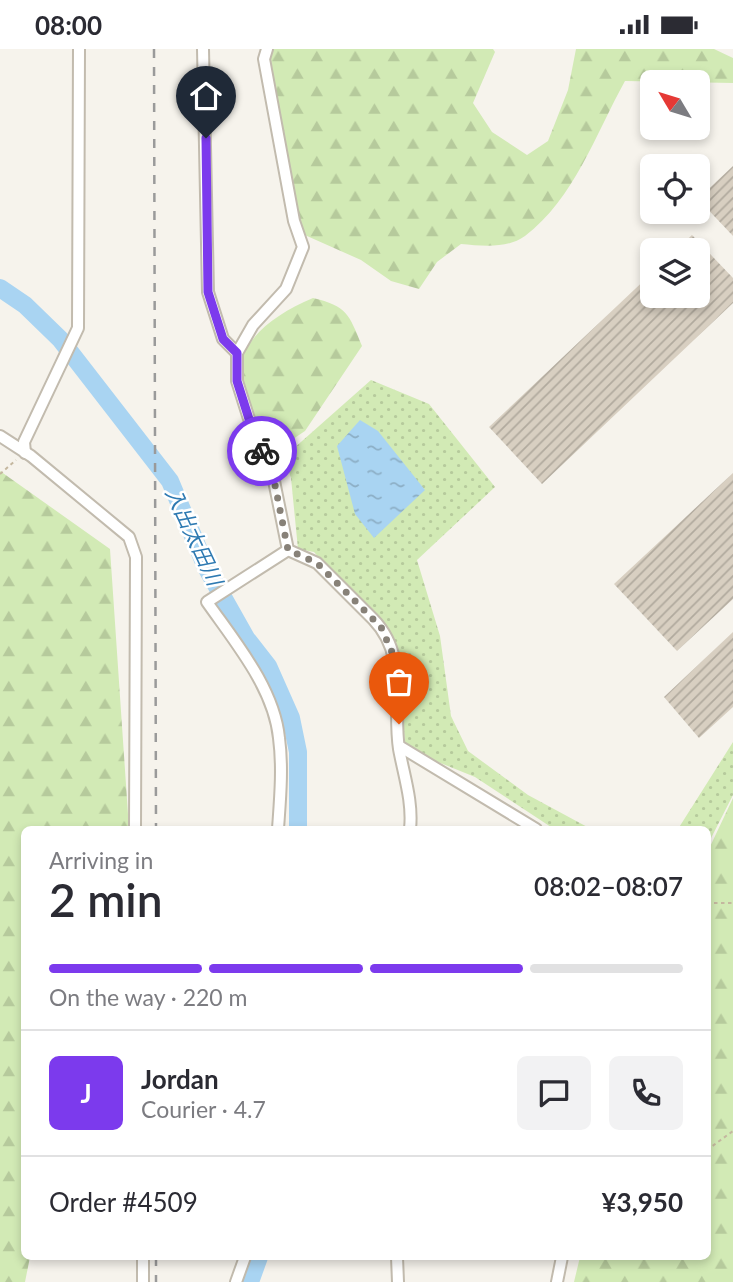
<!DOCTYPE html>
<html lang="en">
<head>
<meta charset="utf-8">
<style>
  body { margin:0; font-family:Lato,"Noto Sans JP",sans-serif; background:#f2f2f3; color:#2b2b33; height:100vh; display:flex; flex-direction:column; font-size:26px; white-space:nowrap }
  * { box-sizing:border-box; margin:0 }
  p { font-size:23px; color:#7c7c81 }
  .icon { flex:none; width:38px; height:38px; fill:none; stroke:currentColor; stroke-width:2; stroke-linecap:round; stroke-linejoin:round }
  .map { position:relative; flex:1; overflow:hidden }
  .drawer { position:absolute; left:21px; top:777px; width:690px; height:434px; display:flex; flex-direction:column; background:#fff; border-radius:10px; box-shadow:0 4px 10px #0003 }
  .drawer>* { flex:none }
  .needle { width:46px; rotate:308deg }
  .controls { position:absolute; left:640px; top:21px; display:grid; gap:14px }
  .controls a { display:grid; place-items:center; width:70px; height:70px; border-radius:10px; background:#fff; box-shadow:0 4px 10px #0003; font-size:35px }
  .pin { position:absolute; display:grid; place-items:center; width:60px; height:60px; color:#fff; margin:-72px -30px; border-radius:50% 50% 50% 0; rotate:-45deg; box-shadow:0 0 7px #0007 }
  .pin .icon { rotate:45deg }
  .courier { position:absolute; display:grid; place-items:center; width:70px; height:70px; margin:-35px; border:5px solid #7c3aed; border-radius:50%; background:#fff; color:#222; box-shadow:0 2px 9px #0007 }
  .summary em { font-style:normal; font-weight:600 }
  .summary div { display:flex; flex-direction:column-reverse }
  .summary { display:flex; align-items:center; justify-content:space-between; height:119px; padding:0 28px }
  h1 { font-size:46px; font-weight:600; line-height:52px }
  .bar { display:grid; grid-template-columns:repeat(4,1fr); gap:10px 7px; align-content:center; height:84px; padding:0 28px }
  .bar i { height:9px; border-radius:5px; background:#e1e1e2 }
  .bar .on { background:#7c3aed }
  .bar p { grid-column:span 4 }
  .line { display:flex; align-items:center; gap:18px; padding:0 28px; border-top:2px solid #e1e1e2 }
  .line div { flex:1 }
  .round { display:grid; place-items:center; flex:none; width:74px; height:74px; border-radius:10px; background:#f2f2f3 }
  .status { display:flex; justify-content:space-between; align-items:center; height:49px; padding:0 35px; background:#fff; direction:ltr }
  .status svg { height:19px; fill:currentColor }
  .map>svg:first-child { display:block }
  .grass { fill:url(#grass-dots) }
  .forest { fill:url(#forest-firs) }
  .water { fill:url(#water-ripples) }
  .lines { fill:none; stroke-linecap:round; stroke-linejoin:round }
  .river { stroke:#a9d4f2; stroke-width:18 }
  .building { fill:url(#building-hatch) }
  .minor-casing { stroke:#c2bbae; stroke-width:14 }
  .path { stroke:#c4b79f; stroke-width:2; stroke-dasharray:3.5 3.5; stroke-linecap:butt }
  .minor { stroke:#fff; stroke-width:10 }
  .rail { stroke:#9a9a9a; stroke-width:2.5; stroke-dasharray:9 9; stroke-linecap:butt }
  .done { stroke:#878178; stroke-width:7; stroke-dasharray:0 12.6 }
  .route { stroke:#7c3aed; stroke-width:9 }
  .labels { text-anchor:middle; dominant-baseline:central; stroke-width:5; stroke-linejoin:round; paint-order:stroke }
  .water-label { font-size:21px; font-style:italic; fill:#2e7ab2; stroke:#fff }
</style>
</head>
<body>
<div class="status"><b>08:00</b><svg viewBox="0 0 49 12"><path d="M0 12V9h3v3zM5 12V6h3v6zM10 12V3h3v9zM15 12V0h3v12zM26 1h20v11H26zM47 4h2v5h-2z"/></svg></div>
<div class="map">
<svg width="733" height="1233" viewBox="0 0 733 1233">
  <defs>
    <pattern id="grass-dots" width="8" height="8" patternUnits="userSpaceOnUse" patternTransform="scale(1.75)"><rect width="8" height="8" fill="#d2eab5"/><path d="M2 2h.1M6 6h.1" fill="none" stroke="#b6ca9c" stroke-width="1.8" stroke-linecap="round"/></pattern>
    <pattern id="forest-firs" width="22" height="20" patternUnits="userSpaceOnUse" patternTransform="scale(1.75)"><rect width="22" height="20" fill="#d2eab5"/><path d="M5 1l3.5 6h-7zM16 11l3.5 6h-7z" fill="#b6ca9c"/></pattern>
    <pattern id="water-ripples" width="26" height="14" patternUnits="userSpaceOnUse" patternTransform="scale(1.75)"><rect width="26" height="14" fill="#a9d4f2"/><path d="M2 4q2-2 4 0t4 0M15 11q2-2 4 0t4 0" fill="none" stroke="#8caec5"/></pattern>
    <pattern id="building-hatch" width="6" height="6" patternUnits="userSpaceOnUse" patternTransform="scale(1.75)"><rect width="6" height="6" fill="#d8cfc1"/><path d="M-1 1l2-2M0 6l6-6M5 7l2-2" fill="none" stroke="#b1aa9e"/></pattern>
  </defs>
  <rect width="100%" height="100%" fill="#f6f3ec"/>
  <!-- grass -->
  <g class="grass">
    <polygon points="371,331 429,355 495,438 417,511 440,587 451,667 468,702 528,746 591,780 554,780 475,728 406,700 395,610 373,570 314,503 298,500 291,429 284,408"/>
    <polygon points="733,693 733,746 707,797 707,780 678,780"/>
  </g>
  <!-- forest -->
  <g class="forest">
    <path d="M 269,0 L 493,0 L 495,3 L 473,54 L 492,83 L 527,106 L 548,92 L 568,41 L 576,0 L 714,0 L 733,9 L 733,34 L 625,32 C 596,84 574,150 525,187 C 507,200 482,197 461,195 L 437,213 L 419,240 L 391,232 L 361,211 L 298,183 L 264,10 Z"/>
    <path d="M 313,249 C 347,257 349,265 362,297 L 305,382 L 275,402 L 261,399 C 255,387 245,373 241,360 C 227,301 262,271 313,249 Z"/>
    <polygon points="0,422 110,500 129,780 24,780 24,1208 30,1208 25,1233 0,1233"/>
    <polygon points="733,749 733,1233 574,1233 580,1208 707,1208 707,804"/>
  </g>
  <!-- water -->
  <polygon class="water" points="360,371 378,382 425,441 374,489 355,465 337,397"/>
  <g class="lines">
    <!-- river -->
    <g class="river">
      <polyline points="0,239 25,256 60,290 170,432 206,518 246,589 268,617 291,669 298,703 298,780"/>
      <polyline points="250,1233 259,1208"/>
    </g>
  </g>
  <!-- building -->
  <g class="building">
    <polygon points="733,117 733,187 698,150"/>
    <polygon points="692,186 733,229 733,254 542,435 489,378 653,223 653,247 698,247 698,201 676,201"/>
    <polygon points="733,424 733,550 677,602 614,535"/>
    <polygon points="733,583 733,658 699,689 664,648"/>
  </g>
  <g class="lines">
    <!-- minor casing -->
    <g class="minor-casing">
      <g id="minor">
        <polyline points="203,0 208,243 223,290 237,304"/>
        <path d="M 267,0 L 264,10 L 294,172 L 303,198 L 286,240 L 253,276 L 237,304 L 237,332 L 255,389 L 271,417 L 288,501 L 317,514 L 373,570 C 409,607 392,655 399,700 C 404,727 413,753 410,780"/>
        <polyline points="0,387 31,407 129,488 136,508 135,780"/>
        <polyline points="25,404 24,393 78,279 79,0"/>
        <polyline points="399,697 536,780"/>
        <path d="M 278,780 C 280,751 283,719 279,689 C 274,639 235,593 207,553 L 288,501"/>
        <polyline points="143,1208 143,1233"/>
        <polyline points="397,1208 398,1233"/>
        <polyline points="236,1233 245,1208"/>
        <polyline points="557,1233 562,1208"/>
      </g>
    </g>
    <!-- path -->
    <g class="path">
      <polyline points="0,425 16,411"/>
      <polyline points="707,854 733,854"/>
      <polyline points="707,1101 733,1082"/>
    </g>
    <!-- minor -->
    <use href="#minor" class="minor"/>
    <!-- rail -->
    <g class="rail">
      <polyline points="154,0 156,780"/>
      <polyline points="156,1208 156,1233"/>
    </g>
  </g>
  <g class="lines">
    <!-- done -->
    <polyline class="done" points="262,402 271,416 288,501 317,514 381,578 395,610 399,628 399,675"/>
    <!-- route -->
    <polyline class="route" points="206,89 208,243 223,290 237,304 237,332 255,389 262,402"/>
  </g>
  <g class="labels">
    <!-- water labels -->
    <g class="water-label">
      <text transform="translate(195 487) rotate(65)">入出太田川</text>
    </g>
  </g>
</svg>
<div class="controls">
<a><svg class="needle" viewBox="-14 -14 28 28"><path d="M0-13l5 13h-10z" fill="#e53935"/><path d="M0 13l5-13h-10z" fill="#7c7c81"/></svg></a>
<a><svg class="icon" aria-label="locate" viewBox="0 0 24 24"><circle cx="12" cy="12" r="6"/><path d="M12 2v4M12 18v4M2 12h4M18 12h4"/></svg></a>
<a><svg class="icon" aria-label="layers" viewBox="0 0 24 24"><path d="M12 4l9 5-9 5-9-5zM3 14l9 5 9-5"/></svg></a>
</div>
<div class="pin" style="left:399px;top:675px;background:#ea580c"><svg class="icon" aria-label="bag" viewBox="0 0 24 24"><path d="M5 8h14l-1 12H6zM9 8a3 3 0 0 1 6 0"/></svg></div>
<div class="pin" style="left:206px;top:89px;background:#1f2937"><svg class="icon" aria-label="home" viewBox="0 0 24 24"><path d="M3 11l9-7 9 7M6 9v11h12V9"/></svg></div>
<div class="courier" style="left:262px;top:402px"><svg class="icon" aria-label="bike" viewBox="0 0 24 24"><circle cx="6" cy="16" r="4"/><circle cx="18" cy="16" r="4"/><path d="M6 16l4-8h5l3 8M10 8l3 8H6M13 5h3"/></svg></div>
<section class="drawer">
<div class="summary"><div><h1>2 min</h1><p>Arriving in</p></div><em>08:02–08:07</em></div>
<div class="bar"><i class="on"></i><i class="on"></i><i class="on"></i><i></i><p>On the way · 220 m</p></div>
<div class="line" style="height:126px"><b class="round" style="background:#7c3aed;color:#fff">J</b><div><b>Jordan</b><p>Courier · 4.7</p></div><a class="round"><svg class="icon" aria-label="chat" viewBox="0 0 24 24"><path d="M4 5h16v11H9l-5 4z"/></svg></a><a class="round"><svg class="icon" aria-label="phone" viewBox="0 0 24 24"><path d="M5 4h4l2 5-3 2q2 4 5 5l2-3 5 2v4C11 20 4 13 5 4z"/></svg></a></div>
<div class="line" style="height:91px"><div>Order #4509</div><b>¥3,950</b></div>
</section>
</div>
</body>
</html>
